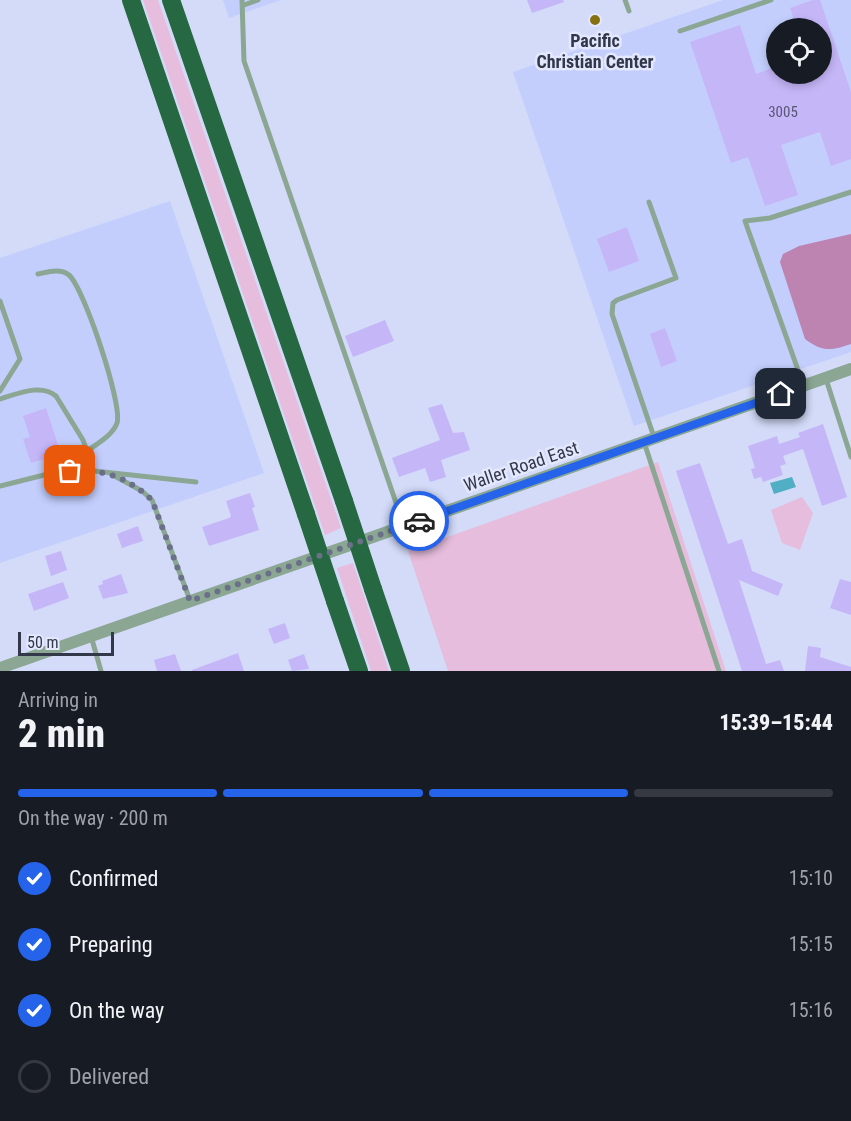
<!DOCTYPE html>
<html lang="en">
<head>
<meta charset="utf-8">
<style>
  body { margin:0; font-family:"Roboto Condensed",sans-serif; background:#242831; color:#f1f3f6; height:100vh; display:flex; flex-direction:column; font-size:22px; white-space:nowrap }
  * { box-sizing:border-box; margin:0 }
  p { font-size:20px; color:#9ea1a6 }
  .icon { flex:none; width:33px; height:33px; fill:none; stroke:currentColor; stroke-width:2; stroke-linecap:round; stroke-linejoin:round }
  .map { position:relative; height:671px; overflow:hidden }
  .panel { display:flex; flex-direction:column; background:#171b24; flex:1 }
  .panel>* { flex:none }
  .fabs { position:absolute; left:766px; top:18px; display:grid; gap:12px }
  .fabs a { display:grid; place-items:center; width:66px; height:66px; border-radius:50%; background:#171b24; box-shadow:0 3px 9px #0003; font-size:30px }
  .scale { position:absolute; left:18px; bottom:15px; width:96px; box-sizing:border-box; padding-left:6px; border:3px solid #32374a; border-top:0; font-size:16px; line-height:21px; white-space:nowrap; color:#32374a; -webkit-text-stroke:4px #e3e8fd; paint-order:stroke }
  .pin { position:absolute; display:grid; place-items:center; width:51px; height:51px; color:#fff; margin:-26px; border-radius:12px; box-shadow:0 3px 9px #0006 }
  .courier { position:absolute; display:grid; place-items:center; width:60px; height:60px; margin:-30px; border:4px solid #2563eb; border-radius:50%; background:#fff; color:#222; box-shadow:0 2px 8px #0007 }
  .headline em { font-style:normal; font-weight:800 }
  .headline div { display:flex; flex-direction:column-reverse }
  .headline { display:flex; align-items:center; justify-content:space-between; height:102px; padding:0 18px }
  h1 { font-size:39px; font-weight:800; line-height:45px }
  .bar { display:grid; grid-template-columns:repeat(4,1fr); gap:9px 6px; align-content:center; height:72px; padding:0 18px }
  .bar i { height:8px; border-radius:4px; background:#363941 }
  .bar .active { background:#2563eb }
  .bar p { grid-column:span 4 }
  ol { padding:0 18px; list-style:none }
  li { display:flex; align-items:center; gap:18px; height:66px }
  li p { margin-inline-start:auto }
  li .icon { padding:6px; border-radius:50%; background:#2563eb; color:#fff; stroke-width:4 }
  li:last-child { color:#9ea1a6 }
  li i { width:33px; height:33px; border:3px solid #363941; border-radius:50% }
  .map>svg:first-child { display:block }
  .built { fill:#c3cefc; fill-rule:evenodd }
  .green { fill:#e6bddc }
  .forest { fill:#bd83b1 }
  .water { fill:#50afc4 }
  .building { fill:#c5b6f8 }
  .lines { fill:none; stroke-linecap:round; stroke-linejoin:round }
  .service { stroke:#8ba793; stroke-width:5 }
  .tertiary { stroke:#8ba793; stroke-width:12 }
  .motorway { stroke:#256841; stroke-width:18 }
  .motorway-bridge { stroke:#256841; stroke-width:18 }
  .done { stroke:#6a7087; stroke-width:6; stroke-dasharray:0 10.8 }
  .route { stroke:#2563eb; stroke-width:8 }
  .poi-dot { fill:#86700f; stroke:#e3e8fd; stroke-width:2 }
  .labels { text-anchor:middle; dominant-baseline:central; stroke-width:5; stroke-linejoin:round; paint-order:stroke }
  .number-label { font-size:15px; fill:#575776 }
  .poi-label { font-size:18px; font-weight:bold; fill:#32374a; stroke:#e3e8fd }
  .street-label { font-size:18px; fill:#32374a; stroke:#e3e8fd }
</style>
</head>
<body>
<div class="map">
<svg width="851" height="671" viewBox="0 0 851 671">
  <rect width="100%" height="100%" fill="#d3dbf9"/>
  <!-- built -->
  <g class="built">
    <polygon points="223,0 281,0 229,18"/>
    <path d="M 723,0 L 851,0 L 851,352 L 634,426 L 513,72 ZM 777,28 L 822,28 L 822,74 L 777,74 Z"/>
    <polygon points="170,201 264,473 0,563 0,258"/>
  </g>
  <!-- green -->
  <g class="green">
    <polygon points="143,0 158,0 341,528 325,535"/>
    <polygon points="658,462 726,671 448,671 408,551"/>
    <polygon points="802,497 813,513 800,550 782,543 771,510"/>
    <polygon points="353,563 389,671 371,671 337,568"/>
  </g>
  <!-- forest -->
  <path class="forest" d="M 851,234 L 851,344 C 831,351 822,352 805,339 L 780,262 L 783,254 L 799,246 Z"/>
  <!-- water -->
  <polygon class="water" points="792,477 796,487 774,494 770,483"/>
  <!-- building -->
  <g class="building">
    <polygon points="527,0 563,0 564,2 532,13"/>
    <polygon points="813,0 820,0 851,92 851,159 831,166 820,132 781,145 798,195 765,206 748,157 731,163 690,42 740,25 756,74 777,66 777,74 822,74 822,28 797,28 790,8"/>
    <polygon points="627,227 639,261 609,272 597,239"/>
    <polygon points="385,320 394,341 353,357 345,336"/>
    <polygon points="665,328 677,361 661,367 650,334"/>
    <polygon points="442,404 453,433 464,432 470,450 441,460 446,477 430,482 425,468 399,477 392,458 440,440 428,408"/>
    <polygon points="46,408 61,454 31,463 23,439 30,437 23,416"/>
    <polygon points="823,424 847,497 822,506 803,449 783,456 786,464 780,466 783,475 763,482 761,477 754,479 751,469 755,468 748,446 777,436 779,444 800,437 798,433"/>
    <polygon points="700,463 728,544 742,539 752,571 783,584 778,596 739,580 766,664 780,660 784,671 742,671 676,471"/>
    <polygon points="250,493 255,507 252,508 259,530 209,546 202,527 229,518 231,516 226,501"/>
    <polygon points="138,526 143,541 122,548 117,534"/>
    <polygon points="61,551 67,570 51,576 45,556"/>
    <polygon points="121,574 128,593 103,599 98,586 103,584 102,581"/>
    <polygon points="840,579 851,582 851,615 830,608"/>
    <polygon points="63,582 69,598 34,611 28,594"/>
    <polygon points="285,623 290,638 274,644 268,629"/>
    <polygon points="808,646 821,648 820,657 851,667 851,671 805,671"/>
    <polygon points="238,653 244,671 192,671 192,670"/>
    <polygon points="175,654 181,671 157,671 154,660"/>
    <polygon points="304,654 309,669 292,671 288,660"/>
  </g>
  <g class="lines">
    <!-- service -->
    <g class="service">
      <polyline points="242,0 244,61 404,526"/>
      <polyline points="625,0 629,11"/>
      <polyline points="244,5 258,0"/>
      <polyline points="680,31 771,0"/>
      <polyline points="649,202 676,278 617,300 613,303 612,314 654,437"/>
      <path d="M 38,274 C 48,272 60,268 69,275 C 84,288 123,405 117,423 C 113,435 97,444 87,451"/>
      <polyline points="0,301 20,359 0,391"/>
      <polyline points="826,379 851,457"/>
      <polyline points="803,384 745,221 770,218 851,192"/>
      <path d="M 0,399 C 17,394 41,383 56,396 L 83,440 L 87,451 L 85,470"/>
      <polyline points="644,442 719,671"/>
      <polyline points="111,474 142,491 152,500 190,600"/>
      <polyline points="0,486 56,472 85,470 196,482"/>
      <polyline points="91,636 101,671"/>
    </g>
    <!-- tertiary -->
    <polyline class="tertiary" points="0,668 851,369"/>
    <!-- motorway -->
    <g class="motorway">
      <polyline points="131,0 306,514"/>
      <polyline points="171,0 344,501"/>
      <polyline points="373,589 401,671"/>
      <polyline points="335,601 359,671"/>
    </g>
    <!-- motorway-bridge -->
    <g class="motorway-bridge">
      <polyline points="344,501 373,589"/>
      <polyline points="306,514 335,601"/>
    </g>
  </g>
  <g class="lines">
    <!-- done -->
    <path class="done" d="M 70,471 C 104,469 127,477 152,500 L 190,601 L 419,521"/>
    <!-- route -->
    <polyline class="route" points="419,521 781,394"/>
  </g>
  <!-- markers -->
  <circle class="poi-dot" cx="595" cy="20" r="6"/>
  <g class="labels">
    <!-- number labels -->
    <g class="number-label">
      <text x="783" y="112">3005</text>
    </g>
    <!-- poi labels -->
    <g class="poi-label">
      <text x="595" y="40">Pacific<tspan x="595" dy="21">Christian Center</tspan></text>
    </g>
    <!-- street labels -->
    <g class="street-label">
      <text transform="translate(521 466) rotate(-19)">Waller Road East</text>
    </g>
  </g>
</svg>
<div class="fabs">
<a><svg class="icon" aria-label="locate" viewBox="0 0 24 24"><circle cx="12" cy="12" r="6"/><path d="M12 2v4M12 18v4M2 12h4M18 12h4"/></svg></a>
</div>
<div class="scale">50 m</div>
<div class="pin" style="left:70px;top:471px;background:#ea580c"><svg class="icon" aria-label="bag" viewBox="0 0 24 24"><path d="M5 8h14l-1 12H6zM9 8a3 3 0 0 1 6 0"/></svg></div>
<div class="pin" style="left:781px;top:394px;background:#1f2937"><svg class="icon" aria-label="home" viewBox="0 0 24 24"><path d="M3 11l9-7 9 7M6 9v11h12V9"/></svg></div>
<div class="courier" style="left:419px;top:521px"><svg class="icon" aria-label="car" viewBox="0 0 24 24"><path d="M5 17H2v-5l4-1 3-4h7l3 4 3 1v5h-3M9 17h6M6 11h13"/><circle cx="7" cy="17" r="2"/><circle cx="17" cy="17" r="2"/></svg></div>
</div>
<section class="panel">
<div class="headline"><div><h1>2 min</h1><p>Arriving in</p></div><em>15:39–15:44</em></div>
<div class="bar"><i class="active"></i><i class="active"></i><i class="active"></i><i></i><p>On the way · 200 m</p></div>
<ol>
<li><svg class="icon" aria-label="check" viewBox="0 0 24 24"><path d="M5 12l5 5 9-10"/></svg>Confirmed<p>15:10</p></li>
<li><svg class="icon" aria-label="check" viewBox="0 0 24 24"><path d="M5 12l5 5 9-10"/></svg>Preparing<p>15:15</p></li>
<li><svg class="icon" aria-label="check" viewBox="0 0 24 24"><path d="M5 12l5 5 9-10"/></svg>On the way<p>15:16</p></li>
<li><i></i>Delivered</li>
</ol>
</section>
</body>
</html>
